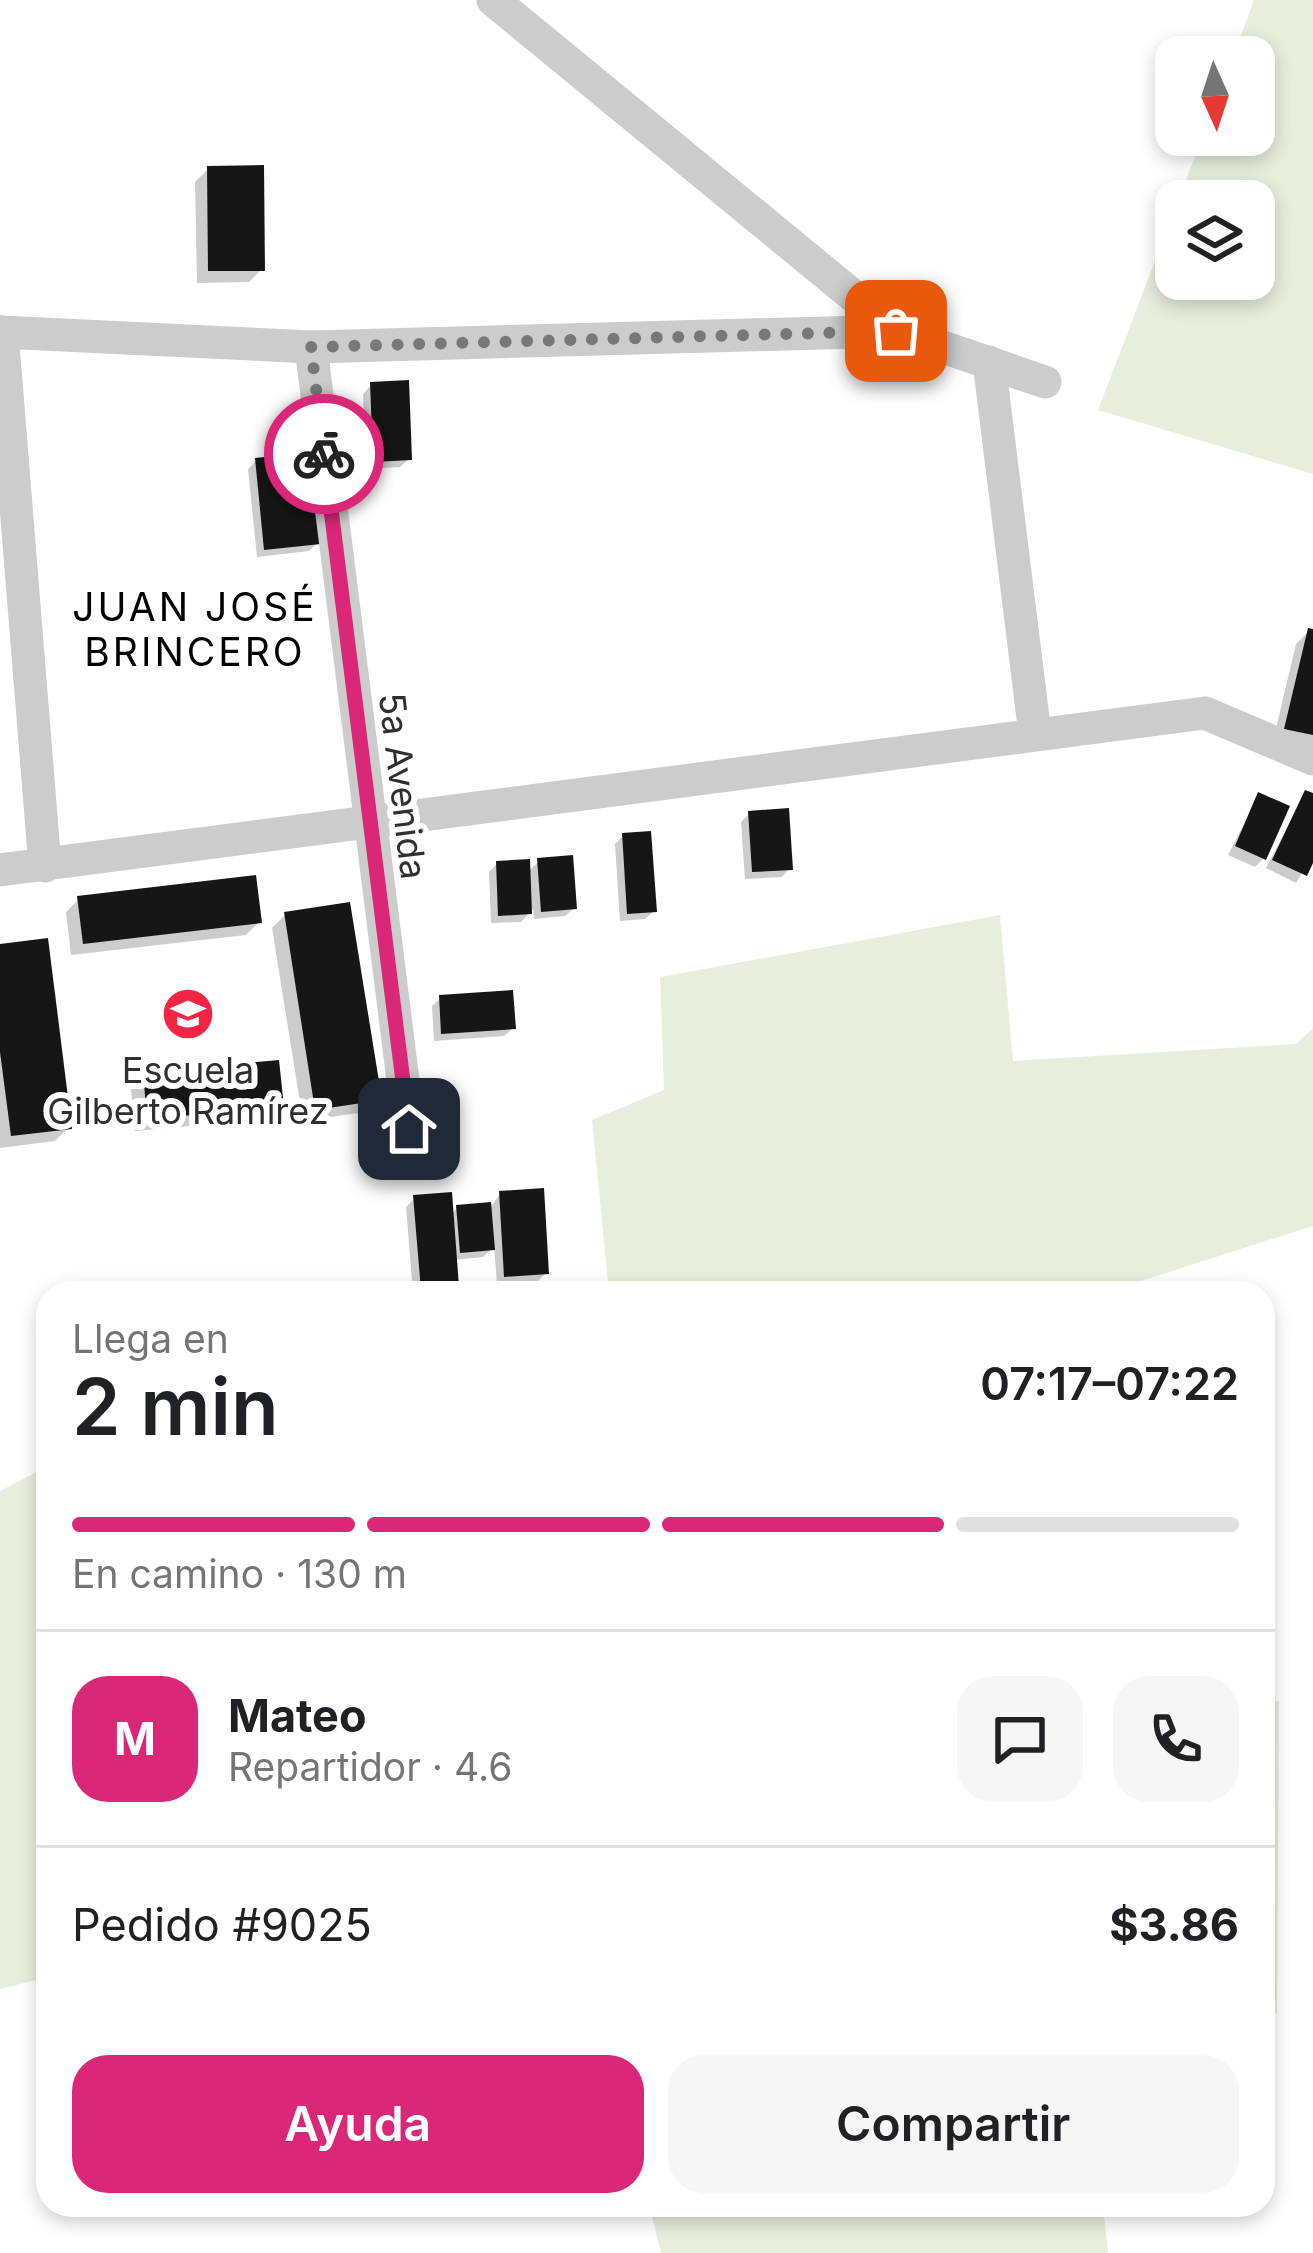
<!DOCTYPE html>
<html lang="es">
<head>
<meta charset="utf-8">
<style>
  body { margin:0; font-family:Inter,sans-serif; background:#f6f6f6; color:#202124; height:100vh; display:flex; flex-direction:column; font-size:45px; white-space:nowrap }
  * { box-sizing:border-box; margin:0 }
  p { font-size:39px; color:#757577 }
  .icon { flex:none; width:66px; height:66px; fill:none; stroke:currentColor; stroke-width:2; stroke-linecap:round; stroke-linejoin:round }
  .map { position:relative; flex:1; overflow:hidden }
  .sheet { position:absolute; left:36px; top:1281px; width:1239px; height:936px; display:flex; flex-direction:column; background:#fff; border-radius:36px; box-shadow:0 6px 18px #0003 }
  .sheet>* { flex:none }
  .needle { width:78px; rotate:177deg }
  .buttons { position:absolute; left:1155px; top:36px; display:grid; gap:24px }
  .buttons a { display:grid; place-items:center; width:120px; height:120px; border-radius:24px; background:#fff; box-shadow:0 6px 18px #0003; font-size:60px }
  .pin { position:absolute; display:grid; place-items:center; width:102px; height:102px; color:#fff; margin:-51px; border-radius:24px; box-shadow:0 6px 18px #0006 }
  .courier { position:absolute; display:grid; place-items:center; width:120px; height:120px; margin:-60px; border:9px solid #db2777; border-radius:50%; background:#fff; color:#222; box-shadow:0 3px 15px #0007 }
  .summary em { font-style:normal; font-weight:600 }
  .summary div { display:flex; flex-direction:column-reverse }
  .summary { display:flex; align-items:center; justify-content:space-between; height:204px; padding:0 36px }
  h1 { font-size:78px; font-weight:600; line-height:90px }
  .bar { display:grid; grid-template-columns:repeat(4,1fr); gap:18px 12px; align-content:center; height:144px; padding:0 36px }
  .bar i { height:15px; border-radius:9px; background:#e0e0e0 }
  .bar .current { background:#db2777 }
  .bar p { grid-column:span 4 }
  .line { display:flex; align-items:center; gap:30px; padding:0 36px; border-top:3px solid #e0e0e0 }
  .line div { flex:1 }
  .round { display:grid; place-items:center; flex:none; width:126px; height:126px; border-radius:36px; background:#f6f6f6 }
  .action { display:flex; gap:24px; margin-top:auto; padding:24px 36px }
  .action a { flex:1; height:138px; border-radius:36px; background:#db2777; color:#fff; font-size:48px; font-weight:600; line-height:138px; text-align:center }
  .action a+a { background:#f6f6f6; color:#202124 }
  .map>svg:first-child { display:block }
  .green { fill:#e7eedc }
  .shadow { fill:#0003 }
  .building { fill:#161616 }
  .lines { fill:none; stroke-linecap:round; stroke-linejoin:round }
  .minor { stroke:#ccc; stroke-width:33 }
  .done { stroke:#787878; stroke-width:12; stroke-dasharray:0 21.6 }
  .route { stroke:#db2777; stroke-width:15 }
  .labels { text-anchor:middle; dominant-baseline:central; stroke-width:12; stroke-linejoin:round; paint-order:stroke }
  .street-label { font-size:36px; fill:#2f2f2f; stroke:#fff }
  .poi-label { font-size:36px; fill:#2f2f2f; stroke:#fff }
  .neighbourhood-label { font-size:39px; letter-spacing:3px; fill:#000; stroke:#fff }
</style>
</head>
<body>
<div class="map">
<svg width="1313" height="2253" viewBox="0 0 1313 2253">
  <rect width="100%" height="100%" fill="#fff"/>
  <!-- green -->
  <g class="green">
    <polygon points="1254,0 1313,0 1313,474 1098,410 1176,206 1176,279 1254,279 1254,201 1178,201 1203,135 1254,135 1254,57 1233,57"/>
    <polygon points="1000,915 1013,1061 1296,1044 1313,1028 1313,1226 1103,1293 609,1293 592,1120 664,1090 660,977"/>
    <polygon points="48,1458 48,1977 0,1989 0,1491 46,1467"/>
    <polygon points="1279,1701 1277,2013 1263,2017 1263,1702"/>
    <polygon points="649,2205 1103,2205 1108,2253 661,2253"/>
  </g>
  <!-- shadow -->
  <g class="shadow">
    <polygon points="208,169 262,269 249,282 197,283 195,182"/>
    <polygon points="371,385 409,459 400,467 366,469 363,394"/>
    <polygon points="256,461 318,543 309,551 257,557 248,469"/>
    <polygon points="1309,631 1313,632 1313,750 1273,741 1296,644"/>
    <polygon points="1305,793 1313,797 1313,856 1296,883 1266,868"/>
    <polygon points="1259,795 1264,858 1255,867 1228,855"/>
    <polygon points="749,814 790,868 782,877 745,879 741,822"/>
    <polygon points="623,836 654,911 645,919 620,921 615,844"/>
    <polygon points="539,861 574,908 565,916 534,919 533,909 521,922 491,923 489,872 497,864 528,872"/>
    <polygon points="79,899 259,922 246,935 71,955 66,912"/>
    <polygon points="285,915 378,1099 365,1112 303,1121 272,928"/>
    <polygon points="0,947 68,1128 55,1141 0,1148"/>
    <polygon points="441,998 513,1028 504,1036 434,1041 432,1006"/>
    <polygon points="144,1075 281,1106 268,1119 135,1131 131,1088"/>
    <polygon points="500,1194 546,1273 537,1282 497,1284 494,1246 483,1257 454,1260 456,1286 449,1293 413,1293 406,1207 415,1198 451,1215 457,1208 492,1205"/>
  </g>
  <!-- building -->
  <g class="building">
    <polygon points="264,165 265,271 208,271 207,166"/>
    <polygon points="409,380 412,460 373,462 370,382"/>
    <polygon points="312,452 321,544 264,550 255,458"/>
    <polygon points="1308,628 1313,629 1313,735 1284,729"/>
    <polygon points="1305,790 1313,793 1313,863 1307,876 1272,860"/>
    <polygon points="1258,792 1290,806 1266,860 1235,846"/>
    <polygon points="789,808 793,870 752,872 748,811"/>
    <polygon points="651,831 657,912 627,914 622,833"/>
    <polygon points="573,855 577,909 541,912 537,858"/>
    <polygon points="530,859 532,914 498,916 496,861"/>
    <polygon points="256,875 262,923 83,944 77,896"/>
    <polygon points="350,902 382,1100 315,1110 284,912"/>
    <polygon points="48,938 72,1129 11,1136 0,1052 0,944"/>
    <polygon points="513,990 516,1029 441,1034 439,995"/>
    <polygon points="279,1060 284,1107 147,1119 143,1072"/>
    <polygon points="544,1188 549,1274 504,1277 499,1191"/>
    <polygon points="452,1192 459,1287 421,1290 413,1195"/>
    <polygon points="491,1202 495,1250 460,1253 456,1205"/>
  </g>
  <g class="lines">
    <!-- minor -->
    <g class="minor">
      <polyline points="493,0 896,331 1045,382"/>
      <polyline points="0,332 311,347 896,331"/>
      <polyline points="2,332 45,866"/>
      <polyline points="311,347 409,1128 402,1161"/>
      <polyline points="989,362 1035,734"/>
      <polyline points="0,870 1205,713 1313,759"/>
    </g>
  </g>
  <g class="lines">
    <!-- done -->
    <polyline class="done" points="324,454 311,347 896,331"/>
    <!-- route -->
    <polyline class="route" points="324,454 409,1129"/>
  </g>
  <!-- icons -->
  <defs>
    <g id="school-disc" transform="scale(2.7)"><circle r="9.5" fill="#f42444" stroke="#fff"/><path d="M0-5L7-2L0 1L-7-2ZM-4 1L0 2.5L4 1V4Q0 6-4 4Z" fill="#fff"/></g>
  </defs>
  <g fill-rule="evenodd">
    <use href="#school-disc" x="188" y="1014"/>
  </g>
  <g class="labels">
    <!-- street labels -->
    <g class="street-label">
      <text transform="translate(403 786) rotate(83)">5a Avenida</text>
    </g>
    <!-- poi labels -->
    <g class="poi-label">
      <text x="188" y="1070">Escuela<tspan x="188" dy="41">Gilberto Ramírez</tspan></text>
    </g>
    <!-- neighbourhood labels -->
    <g class="neighbourhood-label">
      <text x="195" y="606">JUAN JOSÉ<tspan x="195" dy="45">BRINCERO</tspan></text>
    </g>
  </g>
</svg>
<div class="buttons">
<a><svg class="needle" viewBox="-14 -14 28 28"><path d="M0-13l5 13h-10z" fill="#e53935"/><path d="M0 13l5-13h-10z" fill="#757577"/></svg></a>
<a><svg class="icon" aria-label="layers" viewBox="0 0 24 24"><path d="M12 4l9 5-9 5-9-5zM3 14l9 5 9-5"/></svg></a>
</div>
<div class="pin" style="left:896px;top:331px;background:#ea580c"><svg class="icon" aria-label="bag" viewBox="0 0 24 24"><path d="M5 8h14l-1 12H6zM9 8a3 3 0 0 1 6 0"/></svg></div>
<div class="pin" style="left:409px;top:1129px;background:#1f2937"><svg class="icon" aria-label="home" viewBox="0 0 24 24"><path d="M3 11l9-7 9 7M6 9v11h12V9"/></svg></div>
<div class="courier" style="left:324px;top:454px"><svg class="icon" aria-label="bike" viewBox="0 0 24 24"><circle cx="6" cy="16" r="4"/><circle cx="18" cy="16" r="4"/><path d="M6 16l4-8h5l3 8M10 8l3 8H6M13 5h3"/></svg></div>
<section class="sheet">
<div class="summary"><div><h1>2 min</h1><p>Llega en</p></div><em>07:17–07:22</em></div>
<div class="bar"><i class="current"></i><i class="current"></i><i class="current"></i><i></i><p>En camino · 130 m</p></div>
<div class="line" style="height:216px"><b class="round" style="background:#db2777;color:#fff">M</b><div><b>Mateo</b><p>Repartidor · 4.6</p></div><a class="round"><svg class="icon" aria-label="chat" viewBox="0 0 24 24"><path d="M4 5h16v11H9l-5 4z"/></svg></a><a class="round"><svg class="icon" aria-label="phone" viewBox="0 0 24 24"><path d="M5 4h4l2 5-3 2q2 4 5 5l2-3 5 2v4C11 20 4 13 5 4z"/></svg></a></div>
<div class="line" style="height:156px"><div>Pedido #9025</div><b>$3.86</b></div>
<div class="action"><a>Ayuda</a><a>Compartir</a></div>
</section>
</div>
</body>
</html>
